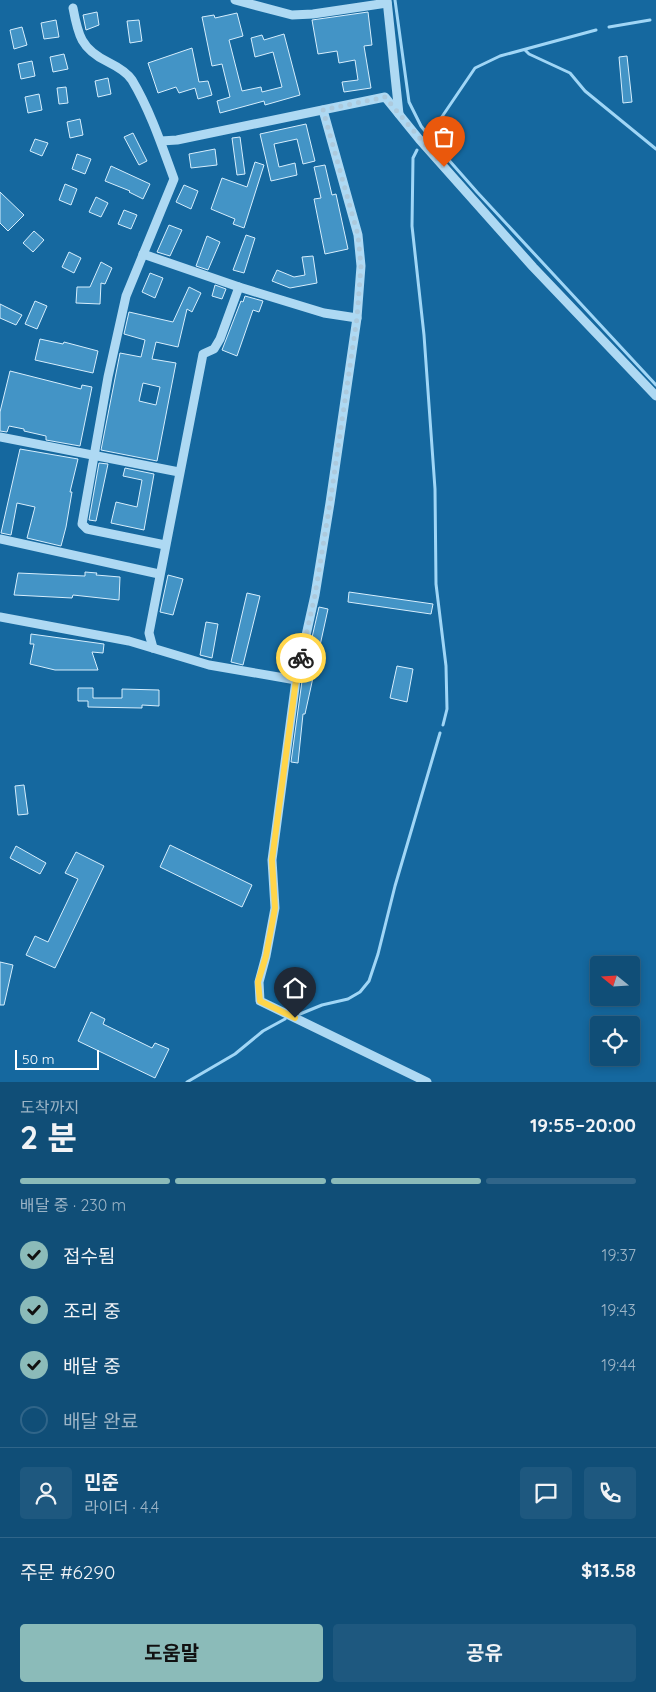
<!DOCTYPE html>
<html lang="ko">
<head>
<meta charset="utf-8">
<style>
  body { margin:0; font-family:Quicksand,"Noto Sans KR",sans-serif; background:#1e587f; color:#f1f3f6; height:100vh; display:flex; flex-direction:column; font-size:19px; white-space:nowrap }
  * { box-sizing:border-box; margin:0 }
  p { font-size:16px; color:#9cb4c6 }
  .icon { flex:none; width:28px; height:28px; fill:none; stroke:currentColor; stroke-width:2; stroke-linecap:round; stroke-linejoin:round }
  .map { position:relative; height:1082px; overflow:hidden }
  .sheet { display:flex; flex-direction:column; background:#104e77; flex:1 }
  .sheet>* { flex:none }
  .needle { width:32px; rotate:288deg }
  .tools { position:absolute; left:590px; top:956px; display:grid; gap:10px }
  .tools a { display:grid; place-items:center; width:50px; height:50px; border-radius:5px; background:#104e77; box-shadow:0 2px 8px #0003,0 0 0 1px #306589; font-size:25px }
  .scale { position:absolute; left:15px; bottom:12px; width:84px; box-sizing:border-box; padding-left:5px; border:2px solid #fff; border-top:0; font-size:14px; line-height:18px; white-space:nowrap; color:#fff; -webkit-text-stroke:4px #15689f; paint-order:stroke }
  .pin { position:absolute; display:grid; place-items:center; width:42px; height:42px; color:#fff; margin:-51px -21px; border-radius:50% 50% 50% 0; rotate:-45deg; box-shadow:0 0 5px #0007 }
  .pin .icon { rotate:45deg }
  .courier { position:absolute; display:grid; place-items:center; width:50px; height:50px; margin:-25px; border:4px solid #ffd54a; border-radius:50%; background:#fff; color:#222; box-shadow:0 1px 6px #0007 }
  .summary em { font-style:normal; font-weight:700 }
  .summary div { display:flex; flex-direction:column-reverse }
  .summary { display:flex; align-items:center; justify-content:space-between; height:85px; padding:0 20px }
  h1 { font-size:32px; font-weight:700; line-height:38px }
  .bar { display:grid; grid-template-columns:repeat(4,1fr); gap:8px 5px; align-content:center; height:60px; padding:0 20px }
  .bar i { height:6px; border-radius:4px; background:#306589 }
  .bar .current { background:#8bbbb9 }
  .bar p { grid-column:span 4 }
  .line { display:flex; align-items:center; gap:12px; padding:0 20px; border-top:1px solid #306589 }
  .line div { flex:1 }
  .round { display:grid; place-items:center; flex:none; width:52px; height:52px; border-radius:5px; background:#1e587f }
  ol { padding:0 20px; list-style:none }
  li { display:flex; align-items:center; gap:15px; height:55px }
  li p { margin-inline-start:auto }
  li .icon { padding:5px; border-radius:50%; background:#8bbbb9; color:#111; stroke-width:4 }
  li:last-child { color:#9cb4c6 }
  li i { width:28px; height:28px; border:2px solid #306589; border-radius:50% }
  .primary-button { display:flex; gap:10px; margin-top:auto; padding:10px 20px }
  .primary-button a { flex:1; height:58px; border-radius:5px; background:#8bbbb9; color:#111; font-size:20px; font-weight:700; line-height:58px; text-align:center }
  .primary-button a+a { background:#1e587f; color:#f1f3f6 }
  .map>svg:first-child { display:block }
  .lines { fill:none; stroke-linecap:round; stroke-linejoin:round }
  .stream { stroke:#a0d6f6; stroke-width:3 }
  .building { fill:#4394c6; stroke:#d6eefd; fill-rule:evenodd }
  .minor { stroke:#aed9f3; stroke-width:9 }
  .done { stroke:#adcadd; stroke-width:5; stroke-dasharray:0 9 }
  .route { stroke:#ffd54a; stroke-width:6 }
</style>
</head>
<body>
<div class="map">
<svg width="656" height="1082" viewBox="0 0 656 1082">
  <rect width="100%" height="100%" fill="#15689f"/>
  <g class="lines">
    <!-- stream -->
    <g class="stream">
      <polyline points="395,0 409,102 421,126 440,150 477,192 656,385"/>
      <polyline points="609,27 650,20"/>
      <polyline points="525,50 529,54 570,73 585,91 656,149"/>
      <polyline points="435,127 475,68 500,56 596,30"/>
      <polyline points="417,150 413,158 412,226 424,335 435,489 436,584 446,666 447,709 443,725"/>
      <polyline points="300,1014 322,1005 348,999 360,992 369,981 378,954 395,886 440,733"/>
      <polyline points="187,1082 235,1054 263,1031 285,1019"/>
    </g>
  </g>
  <!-- building -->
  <g class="building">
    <polygon points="97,12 99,25 86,30 83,15"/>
    <polygon points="368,12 372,45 364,46 371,88 344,92 342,82 358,80 355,60 339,63 337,51 318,54 312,20"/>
    <polygon points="237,13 243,36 229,40 242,91 261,87 262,92 282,87 273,52 255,57 251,38 262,35 264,40 284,34 300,95 265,105 264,101 220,113 217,101 230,97 222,64 212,66 202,17 214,15 215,18"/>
    <polygon points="56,20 59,37 44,39 41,23"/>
    <polygon points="139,20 142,41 130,43 127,21"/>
    <polygon points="22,27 27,45 14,49 10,30"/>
    <polygon points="192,48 199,82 208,81 212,95 198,99 195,88 179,93 176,87 158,93 148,63"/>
    <polygon points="64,54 68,69 53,72 50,57"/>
    <polygon points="627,56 632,102 623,103 619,57"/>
    <polygon points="32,61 35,76 21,79 18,64"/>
    <polygon points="108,78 111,94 98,97 95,81"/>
    <polygon points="66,87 68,103 59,104 57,88"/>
    <polygon points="39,94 42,110 28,113 25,97"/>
    <polygon points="80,119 83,135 70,138 67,122"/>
    <polygon points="306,124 315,161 303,164 297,139 274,144 279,167 295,163 297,175 271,181 260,134"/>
    <polygon points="133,133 147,161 139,165 124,137"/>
    <polygon points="240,137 245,174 237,175 232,138"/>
    <polygon points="35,139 48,143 42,156 30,151"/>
    <polygon points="215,149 217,165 191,168 189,154"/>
    <polygon points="77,154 91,159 85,174 72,169"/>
    <polygon points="255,162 264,165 244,228 233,224 235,219 211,209 222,178 247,187"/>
    <polygon points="325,165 332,195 336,194 348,249 325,254 314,199 321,198 314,167"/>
    <polygon points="111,166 150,184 143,199 129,192 130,191 105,181"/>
    <polygon points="65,184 77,189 71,205 59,200"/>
    <polygon points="184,185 198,191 191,209 176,202"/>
    <polygon points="0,192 24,215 8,231 0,223"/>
    <polygon points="96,197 108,203 101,217 89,212"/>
    <polygon points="124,210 137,215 131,229 118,224"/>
    <polygon points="169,225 182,230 170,256 157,252"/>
    <polygon points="34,231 44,240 33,252 23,243"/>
    <polygon points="246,235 255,238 244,273 233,270"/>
    <polygon points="207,236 220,242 208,270 196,266"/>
    <polygon points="69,252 81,258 74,273 62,267"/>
    <polygon points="313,256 317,283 290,288 272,281 277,270 294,277 305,275 302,257"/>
    <polygon points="101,262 112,268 105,284 101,283 100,304 76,303 77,287 90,287"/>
    <polygon points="150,273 163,278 155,298 142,292"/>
    <polygon points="215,285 226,289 222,299 212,296"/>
    <path d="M 189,287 L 201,293 L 192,312 L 187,309 L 178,347 L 156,342 L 152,359 L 176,363 L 157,461 L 101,450 L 120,353 L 141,357 L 145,340 L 124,334 L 129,312 L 173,322 ZM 143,383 L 160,387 L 156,405 L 139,401 Z"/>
    <polygon points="245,296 263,301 259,312 253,310 237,356 222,350 241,301 243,302"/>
    <polygon points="35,301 47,306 37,329 25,324"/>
    <polygon points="0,304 22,315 16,325 0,318"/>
    <polygon points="40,339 63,344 64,342 98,351 93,373 35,360"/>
    <polygon points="10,371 81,389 82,385 92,387 80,446 46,440 46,436 24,431 24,429 9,426 7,432 0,431 0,412"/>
    <polygon points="20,449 78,459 70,492 72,492 66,527 61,546 27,538 35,507 17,503 11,535 1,533"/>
    <polygon points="99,463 108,464 96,521 89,520"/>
    <polygon points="125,468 154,474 144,530 111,523 116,502 137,507 142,480 123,476"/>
    <polygon points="85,572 97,573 96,575 120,577 119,600 73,595 72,598 14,595 18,573 85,576"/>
    <polygon points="168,575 183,579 173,615 160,612"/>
    <polygon points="349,592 433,604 431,614 348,602"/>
    <polygon points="247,593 260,596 243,665 231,662"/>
    <polygon points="319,607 328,609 305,714 303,714 298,763 291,762 302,681"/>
    <polygon points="206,622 218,624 212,658 200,655"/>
    <polygon points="31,634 104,644 103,653 92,652 98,670 55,670 30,664 34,644 30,644"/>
    <polygon points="397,666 413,669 407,702 390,698"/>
    <polygon points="78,688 93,688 93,698 122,698 122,689 159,690 159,706 142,705 142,708 88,707 88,701 78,701"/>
    <polygon points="24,785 28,814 18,815 15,786"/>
    <polygon points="170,845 252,885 242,907 160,867"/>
    <polygon points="16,846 46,863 40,874 10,858"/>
    <polygon points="76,852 104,866 55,968 26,955 35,936 48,942 78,879 65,873"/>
    <polygon points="0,962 13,965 4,1005 0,1005"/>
    <polygon points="91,1012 105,1019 103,1024 152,1048 155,1043 169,1049 155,1078 78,1041"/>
  </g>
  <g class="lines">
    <!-- minor -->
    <g class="minor">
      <polyline points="235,0 292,15 313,14 387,3"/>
      <polyline points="387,0 399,114"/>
      <path d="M 73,8 C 78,35 81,49 108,62 C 116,66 127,72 132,80 C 150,110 162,146 174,179 L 126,296 L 108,377 L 82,524 L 87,529 L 165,545"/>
      <polyline points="323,110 358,235 361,266 357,318 330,503 315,595 296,680 272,860 275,908 266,956 259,982 260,1001 427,1082"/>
      <polyline points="161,141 177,140 385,97 419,139 533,267 656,396"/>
      <polyline points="143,254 239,287 324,313 357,318"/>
      <polyline points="0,437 179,472"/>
      <polyline points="0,539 159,574"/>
      <polyline points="0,617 129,641 209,665 296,680"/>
      <polyline points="153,648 149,633 203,354 214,349 220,339 239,287"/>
    </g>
  </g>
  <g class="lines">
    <!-- done -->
    <polyline class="done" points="301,658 315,595 330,503 357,318 361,266 358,235 323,110 385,97 444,167"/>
    <!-- route -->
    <polyline class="route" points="295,1018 260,1001 258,982 266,956 275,908 272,860 296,680 301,658"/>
  </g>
</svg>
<div class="tools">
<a><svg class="needle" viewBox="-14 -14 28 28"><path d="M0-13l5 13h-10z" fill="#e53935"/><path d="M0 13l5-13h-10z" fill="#9cb4c6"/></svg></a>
<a><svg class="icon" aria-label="locate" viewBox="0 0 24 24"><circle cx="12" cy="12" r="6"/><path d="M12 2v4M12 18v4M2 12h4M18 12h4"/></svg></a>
</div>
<div class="scale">50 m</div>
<div class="pin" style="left:444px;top:167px;background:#ea580c"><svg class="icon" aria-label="bag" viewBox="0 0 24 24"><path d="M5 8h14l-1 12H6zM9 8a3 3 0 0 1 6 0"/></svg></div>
<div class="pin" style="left:295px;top:1018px;background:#1f2937"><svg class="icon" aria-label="home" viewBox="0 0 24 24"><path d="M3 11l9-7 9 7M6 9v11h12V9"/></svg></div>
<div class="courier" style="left:301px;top:658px"><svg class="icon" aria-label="bike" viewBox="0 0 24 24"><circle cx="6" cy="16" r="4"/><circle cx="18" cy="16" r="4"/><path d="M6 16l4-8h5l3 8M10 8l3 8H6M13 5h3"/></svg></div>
</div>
<section class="sheet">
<div class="summary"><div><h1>2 분</h1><p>도착까지</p></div><em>19:55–20:00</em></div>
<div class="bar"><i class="current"></i><i class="current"></i><i class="current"></i><i></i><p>배달 중 · 230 m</p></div>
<ol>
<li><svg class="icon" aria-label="check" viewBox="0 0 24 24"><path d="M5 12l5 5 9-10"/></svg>접수됨<p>19:37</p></li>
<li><svg class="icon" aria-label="check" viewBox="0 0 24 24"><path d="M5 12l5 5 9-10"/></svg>조리 중<p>19:43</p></li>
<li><svg class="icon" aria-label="check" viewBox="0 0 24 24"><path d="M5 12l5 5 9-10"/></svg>배달 중<p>19:44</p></li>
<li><i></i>배달 완료</li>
</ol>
<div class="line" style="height:90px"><a class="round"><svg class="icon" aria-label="person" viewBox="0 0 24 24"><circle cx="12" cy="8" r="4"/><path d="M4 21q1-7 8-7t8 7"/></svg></a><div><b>민준</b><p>라이더 · 4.4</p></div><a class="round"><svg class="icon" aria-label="chat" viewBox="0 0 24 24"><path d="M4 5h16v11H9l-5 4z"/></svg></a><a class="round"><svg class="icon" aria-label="phone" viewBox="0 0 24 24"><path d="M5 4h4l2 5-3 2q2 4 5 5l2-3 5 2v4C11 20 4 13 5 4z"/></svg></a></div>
<div class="line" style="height:65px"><div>주문 #6290</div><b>$13.58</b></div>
<div class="primary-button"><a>도움말</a><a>공유</a></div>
</section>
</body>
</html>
